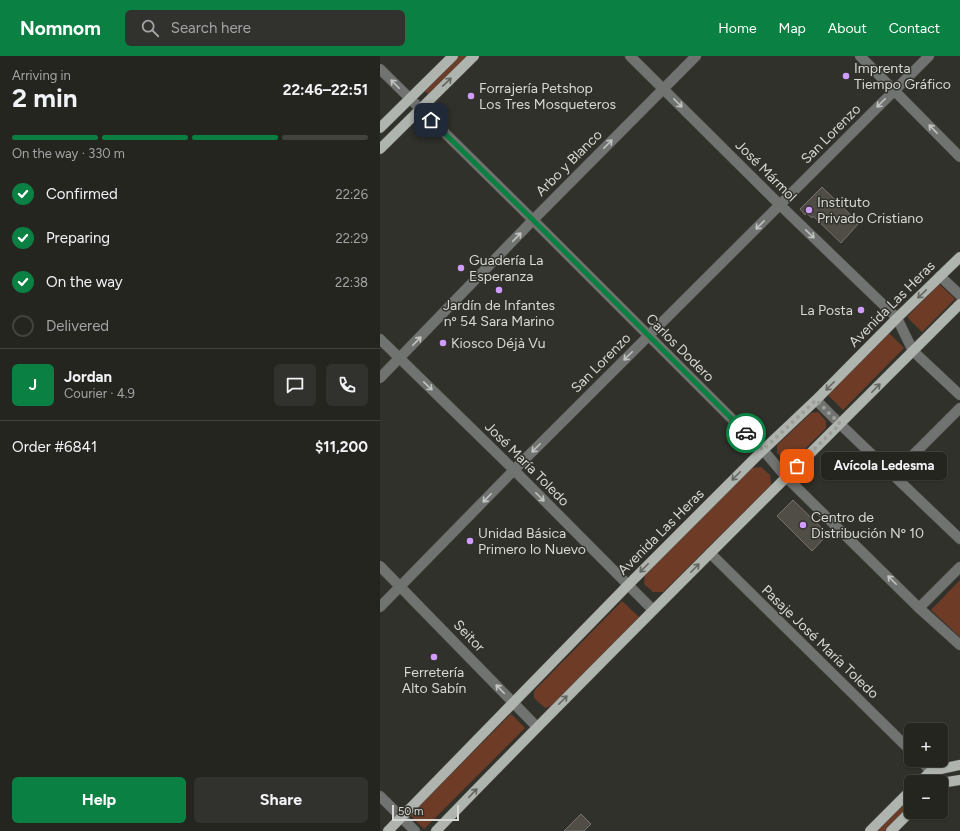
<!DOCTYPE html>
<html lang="en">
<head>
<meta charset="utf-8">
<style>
  body { margin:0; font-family:Figtree,sans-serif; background:#31312d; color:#f1f3f6; height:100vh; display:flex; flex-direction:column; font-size:15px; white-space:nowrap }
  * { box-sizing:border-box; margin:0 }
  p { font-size:13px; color:#a3a5a5 }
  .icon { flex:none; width:22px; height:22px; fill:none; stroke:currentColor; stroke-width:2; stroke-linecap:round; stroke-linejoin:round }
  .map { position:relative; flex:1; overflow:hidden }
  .side { display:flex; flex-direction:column; background:#252520; width:380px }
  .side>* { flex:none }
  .buttons { position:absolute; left:524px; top:667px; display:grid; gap:8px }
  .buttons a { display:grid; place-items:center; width:44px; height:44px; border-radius:6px; background:#252520; box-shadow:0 1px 3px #0004,0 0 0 1px #42423e; font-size:20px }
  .scale { position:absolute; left:12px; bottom:10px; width:67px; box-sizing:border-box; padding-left:4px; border:2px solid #d8d8d4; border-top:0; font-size:11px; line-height:14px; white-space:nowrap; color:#d8d8d4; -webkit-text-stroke:3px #31312b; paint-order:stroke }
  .pin { position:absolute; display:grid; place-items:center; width:34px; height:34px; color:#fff; margin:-17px; border-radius:8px; box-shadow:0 2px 6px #0006 }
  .courier { position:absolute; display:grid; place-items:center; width:40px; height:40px; margin:-20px; border:3px solid #0b8043; border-radius:50%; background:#fff; color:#222; box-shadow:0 1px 5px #0007 }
  .bubble { position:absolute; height:28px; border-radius:6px; background:#252520; box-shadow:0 1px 3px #0004,0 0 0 1px #42423e; font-size:13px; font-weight:700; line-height:28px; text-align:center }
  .summary em { font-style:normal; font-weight:700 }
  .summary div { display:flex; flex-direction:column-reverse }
  .summary { display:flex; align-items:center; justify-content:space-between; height:68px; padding:0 12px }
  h1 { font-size:26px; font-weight:700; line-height:30px }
  .bar { display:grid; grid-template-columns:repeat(4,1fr); gap:6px 4px; align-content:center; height:48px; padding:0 12px }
  .bar i { height:5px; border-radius:3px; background:#42423e }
  .bar .selected { background:#0b8043 }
  .bar p { grid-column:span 4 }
  .line { display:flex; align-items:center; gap:10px; padding:0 12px; border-top:1px solid #42423e }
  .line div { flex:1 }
  .round { display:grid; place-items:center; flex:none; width:42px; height:42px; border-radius:6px; background:#31312d }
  ol { padding:0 12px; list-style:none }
  li { display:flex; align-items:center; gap:12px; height:44px }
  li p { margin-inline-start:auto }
  li .icon { padding:4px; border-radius:50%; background:#0b8043; color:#fff; stroke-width:4 }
  li:last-child { color:#a3a5a5 }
  li i { width:22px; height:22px; border:2px solid #42423e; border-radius:50% }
  .primary-button { display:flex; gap:8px; margin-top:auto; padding:8px 12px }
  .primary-button a { flex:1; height:46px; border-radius:6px; background:#0b8043; color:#fff; font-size:16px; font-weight:700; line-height:46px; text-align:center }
  .primary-button a+a { background:#31312d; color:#f1f3f6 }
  header { display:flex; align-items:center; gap:24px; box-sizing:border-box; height:56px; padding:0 20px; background:#0b8043; color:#fff }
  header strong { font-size:19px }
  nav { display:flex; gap:22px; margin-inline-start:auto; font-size:14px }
  .search { width:280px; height:36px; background:#31312d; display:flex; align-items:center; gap:10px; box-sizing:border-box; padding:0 14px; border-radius:6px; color:#a3a5a5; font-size:15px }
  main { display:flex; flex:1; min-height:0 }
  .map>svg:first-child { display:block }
  .green { fill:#6e3c26 }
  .building { fill:#504c46; stroke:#77726c }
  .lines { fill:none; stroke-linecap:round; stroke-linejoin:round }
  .minor-casing { stroke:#4c4c46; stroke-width:11 }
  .major-casing { stroke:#4c4c46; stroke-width:11 }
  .minor { stroke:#707370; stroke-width:10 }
  .major { stroke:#afb4ae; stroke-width:10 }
  .oneway { stroke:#63655f }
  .oneway2 { stroke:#c3c4c0 }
  .done { stroke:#9e9e99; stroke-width:4; stroke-dasharray:0 7.2 }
  .route { stroke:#0b8043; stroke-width:5 }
  .poi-dot { fill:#d09dff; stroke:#31312b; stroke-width:1.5 }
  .labels { text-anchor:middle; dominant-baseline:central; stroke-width:3; stroke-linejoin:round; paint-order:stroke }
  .poi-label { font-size:14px; fill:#d8d8d4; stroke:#31312b; text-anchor:start }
  .street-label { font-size:14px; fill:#d8d8d4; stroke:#31312b }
</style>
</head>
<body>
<header>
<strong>Nomnom</strong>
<div class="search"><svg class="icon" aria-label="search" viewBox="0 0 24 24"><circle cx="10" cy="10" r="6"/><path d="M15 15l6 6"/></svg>Search here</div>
<nav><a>Home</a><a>Map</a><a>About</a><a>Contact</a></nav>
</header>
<main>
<section class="side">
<div class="summary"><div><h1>2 min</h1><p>Arriving in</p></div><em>22:46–22:51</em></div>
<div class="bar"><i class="selected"></i><i class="selected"></i><i class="selected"></i><i></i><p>On the way · 330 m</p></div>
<ol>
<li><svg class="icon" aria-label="check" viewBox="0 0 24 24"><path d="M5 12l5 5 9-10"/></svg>Confirmed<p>22:26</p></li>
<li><svg class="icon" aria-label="check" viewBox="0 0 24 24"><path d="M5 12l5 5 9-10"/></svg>Preparing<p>22:29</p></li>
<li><svg class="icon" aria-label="check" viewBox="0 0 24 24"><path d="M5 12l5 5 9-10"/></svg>On the way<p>22:38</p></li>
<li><i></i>Delivered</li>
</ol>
<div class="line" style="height:72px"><b class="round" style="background:#0b8043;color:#fff">J</b><div><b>Jordan</b><p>Courier · 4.9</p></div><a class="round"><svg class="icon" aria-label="chat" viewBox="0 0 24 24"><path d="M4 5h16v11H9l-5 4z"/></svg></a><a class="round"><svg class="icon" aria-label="phone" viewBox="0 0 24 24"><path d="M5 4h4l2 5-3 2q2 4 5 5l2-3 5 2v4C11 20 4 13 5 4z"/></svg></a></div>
<div class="line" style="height:52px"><div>Order #6841</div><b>$11,200</b></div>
<div class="primary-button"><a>Help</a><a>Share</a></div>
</section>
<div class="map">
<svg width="580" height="775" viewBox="0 0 580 775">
  <rect width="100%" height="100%" fill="#31312b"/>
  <!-- green -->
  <g class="green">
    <polygon points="78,0 88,0 49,39 44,34"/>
    <polygon points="559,228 575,243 542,276 527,261"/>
    <polygon points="509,277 524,292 463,354 448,339"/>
    <polygon points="438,356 446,365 446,372 413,405 406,405 397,397 397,389 431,357"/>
    <polygon points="381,411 390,419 391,429 283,536 273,536 264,528 265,518 372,412"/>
    <polygon points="580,524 580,581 551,554"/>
    <polygon points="242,545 259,561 173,649 165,652 154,642 154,635"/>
    <polygon points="131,658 145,672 44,773 30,759"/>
    <polygon points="531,742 531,749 505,775 497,775"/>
  </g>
  <!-- building -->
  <g class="building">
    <polygon points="442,131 479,167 461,187 433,160 432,162 426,157 425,159 420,153"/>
    <polygon points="413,444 448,478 432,495 397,460"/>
    <polygon points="201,758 211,768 204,775 184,775"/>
  </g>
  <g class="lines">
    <!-- minor casing -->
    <g class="minor-casing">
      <g id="minor">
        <polyline points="250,0 400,149 517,262 533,295 580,339"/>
        <polyline points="480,0 580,101"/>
        <polyline points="0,13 153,164 383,394 406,421 539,552 580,589"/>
        <polyline points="560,220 580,239"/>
        <polyline points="0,283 134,414 273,554"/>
        <polyline points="0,322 153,164 316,0"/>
        <polyline points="436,344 460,368 580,483"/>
        <polyline points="513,419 580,352"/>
        <polyline points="330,497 531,695"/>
        <polyline points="0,510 157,671"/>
        <polyline points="0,551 134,414 549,0"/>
        <polyline points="539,552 580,511"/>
        <polyline points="540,704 551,715 558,726"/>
        <polyline points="0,740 35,775"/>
      </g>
    </g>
    <!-- major casing -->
    <g class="major-casing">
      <g id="major">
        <polyline points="0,72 73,0"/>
        <polyline points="0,93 94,0"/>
        <polyline points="540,726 551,715 580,709"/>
        <polyline points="561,727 580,724"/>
        <polyline points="8,775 248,529 383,394 436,344 517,262 580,201"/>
        <path d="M 56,775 C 228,597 405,423 580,248"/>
        <polyline points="490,775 531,734"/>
        <polyline points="511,775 531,755"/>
      </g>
    </g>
    <!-- minor -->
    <use href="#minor" class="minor"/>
    <!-- major -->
    <use href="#major" class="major"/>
  </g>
  <!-- one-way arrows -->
  <defs><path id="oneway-shaft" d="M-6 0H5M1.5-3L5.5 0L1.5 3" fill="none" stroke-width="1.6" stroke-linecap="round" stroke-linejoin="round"/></defs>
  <g class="oneway">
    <use href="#oneway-shaft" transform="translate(67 26) rotate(-44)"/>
    <use href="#oneway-shaft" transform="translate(542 238) rotate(136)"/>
    <use href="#oneway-shaft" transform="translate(450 330) rotate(135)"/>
    <use href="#oneway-shaft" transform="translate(496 332) rotate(-45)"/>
    <use href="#oneway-shaft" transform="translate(356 420) rotate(135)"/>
    <use href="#oneway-shaft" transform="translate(264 512) rotate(135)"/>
    <use href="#oneway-shaft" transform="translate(315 512) rotate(-45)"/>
    <use href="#oneway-shaft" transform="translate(183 644) rotate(-45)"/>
    <use href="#oneway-shaft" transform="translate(93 737) rotate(-46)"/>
  </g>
  <g class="oneway2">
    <use href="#oneway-shaft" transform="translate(15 28) rotate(-135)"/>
    <use href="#oneway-shaft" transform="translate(298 47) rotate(45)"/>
    <use href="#oneway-shaft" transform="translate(501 47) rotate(135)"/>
    <use href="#oneway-shaft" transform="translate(553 73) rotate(-134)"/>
    <use href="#oneway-shaft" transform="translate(228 88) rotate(-45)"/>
    <use href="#oneway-shaft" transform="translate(380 169) rotate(135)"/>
    <use href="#oneway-shaft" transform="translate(430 178) rotate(44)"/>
    <use href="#oneway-shaft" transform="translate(137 181) rotate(-46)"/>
    <use href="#oneway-shaft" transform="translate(37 285) rotate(-46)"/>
    <use href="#oneway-shaft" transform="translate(248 300) rotate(135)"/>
    <use href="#oneway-shaft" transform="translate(48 330) rotate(44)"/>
    <use href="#oneway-shaft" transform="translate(156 392) rotate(135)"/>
    <use href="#oneway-shaft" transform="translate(160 441) rotate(45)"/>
    <use href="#oneway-shaft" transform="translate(107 442) rotate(134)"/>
    <use href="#oneway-shaft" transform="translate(512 524) rotate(-135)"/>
    <use href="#oneway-shaft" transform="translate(120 633) rotate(-134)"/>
  </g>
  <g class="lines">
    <!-- done -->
    <polyline class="done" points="366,377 383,394 436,344 460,368 417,410"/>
    <!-- route -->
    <polyline class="route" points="51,64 153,164 366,377"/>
  </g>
  <!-- markers -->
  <g class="poi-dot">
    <circle cx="466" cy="20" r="4"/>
    <circle cx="91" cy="40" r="4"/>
    <circle cx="429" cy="154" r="4"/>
    <circle cx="81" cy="212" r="4"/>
    <circle cx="119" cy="234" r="4"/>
    <circle cx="481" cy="254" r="4"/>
    <circle cx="63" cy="287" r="4"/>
    <circle cx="423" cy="469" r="4"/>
    <circle cx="90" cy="485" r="4"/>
    <circle cx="54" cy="601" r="4"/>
  </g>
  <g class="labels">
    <!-- poi labels -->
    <g class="poi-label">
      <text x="474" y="12">Imprenta<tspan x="474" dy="16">Tiempo Gráfico</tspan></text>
      <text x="99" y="32">Forrajería Petshop<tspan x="99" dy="16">Los Tres Mosqueteros</tspan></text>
      <text x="437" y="146">Instituto<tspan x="437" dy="16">Privado Cristiano</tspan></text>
      <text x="89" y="204">Guadería La<tspan x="89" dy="16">Esperanza</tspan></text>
      <text x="119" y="249" text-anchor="middle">Jardín de Infantes<tspan x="119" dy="16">nº 54 Sara Marino</tspan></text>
      <text x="473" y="254" text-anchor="end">La Posta</text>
      <text x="71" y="287">Kiosco Déjà Vu</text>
      <text x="431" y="461">Centro de<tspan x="431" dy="16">Distribución Nº 10</tspan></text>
      <text x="98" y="477">Unidad Básica<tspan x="98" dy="16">Primero lo Nuevo</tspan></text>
      <text x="54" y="616" text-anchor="middle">Ferretería<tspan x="54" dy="16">Alto Sabín</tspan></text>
    </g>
    <!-- street labels -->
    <g class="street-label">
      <text transform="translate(451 78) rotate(-45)">San Lorenzo</text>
      <text transform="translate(189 107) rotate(-45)">Arbo y Blanco</text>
      <text transform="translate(386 115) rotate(45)">José Mármol</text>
      <text transform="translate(512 248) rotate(-45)">Avenida Las Heras</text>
      <text transform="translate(300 292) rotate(45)">Carlos Dodero</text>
      <text transform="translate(221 307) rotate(-45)">San Lorenzo</text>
      <text transform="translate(147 408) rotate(45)">José María Toledo</text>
      <text transform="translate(281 476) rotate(-45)">Avenida Las Heras</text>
      <text transform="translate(89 580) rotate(46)">Seitor</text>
      <text transform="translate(440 586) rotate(44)">Pasaje José María Toledo</text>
    </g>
  </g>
</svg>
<div class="buttons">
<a>+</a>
<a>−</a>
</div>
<div class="scale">50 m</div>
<div class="pin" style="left:417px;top:410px;background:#ea580c"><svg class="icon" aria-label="bag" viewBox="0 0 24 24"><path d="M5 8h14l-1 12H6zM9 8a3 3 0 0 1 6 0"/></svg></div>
<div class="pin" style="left:51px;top:64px;background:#1f2937"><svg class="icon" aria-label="home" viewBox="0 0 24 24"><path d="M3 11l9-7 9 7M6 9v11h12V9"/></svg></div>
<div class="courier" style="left:366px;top:377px"><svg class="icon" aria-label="car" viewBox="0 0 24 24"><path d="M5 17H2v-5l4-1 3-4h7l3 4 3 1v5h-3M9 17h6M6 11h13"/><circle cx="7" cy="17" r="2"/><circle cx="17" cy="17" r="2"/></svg></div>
<div class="bubble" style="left:441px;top:396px;width:126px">Avícola Ledesma</div>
</div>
</main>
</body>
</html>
